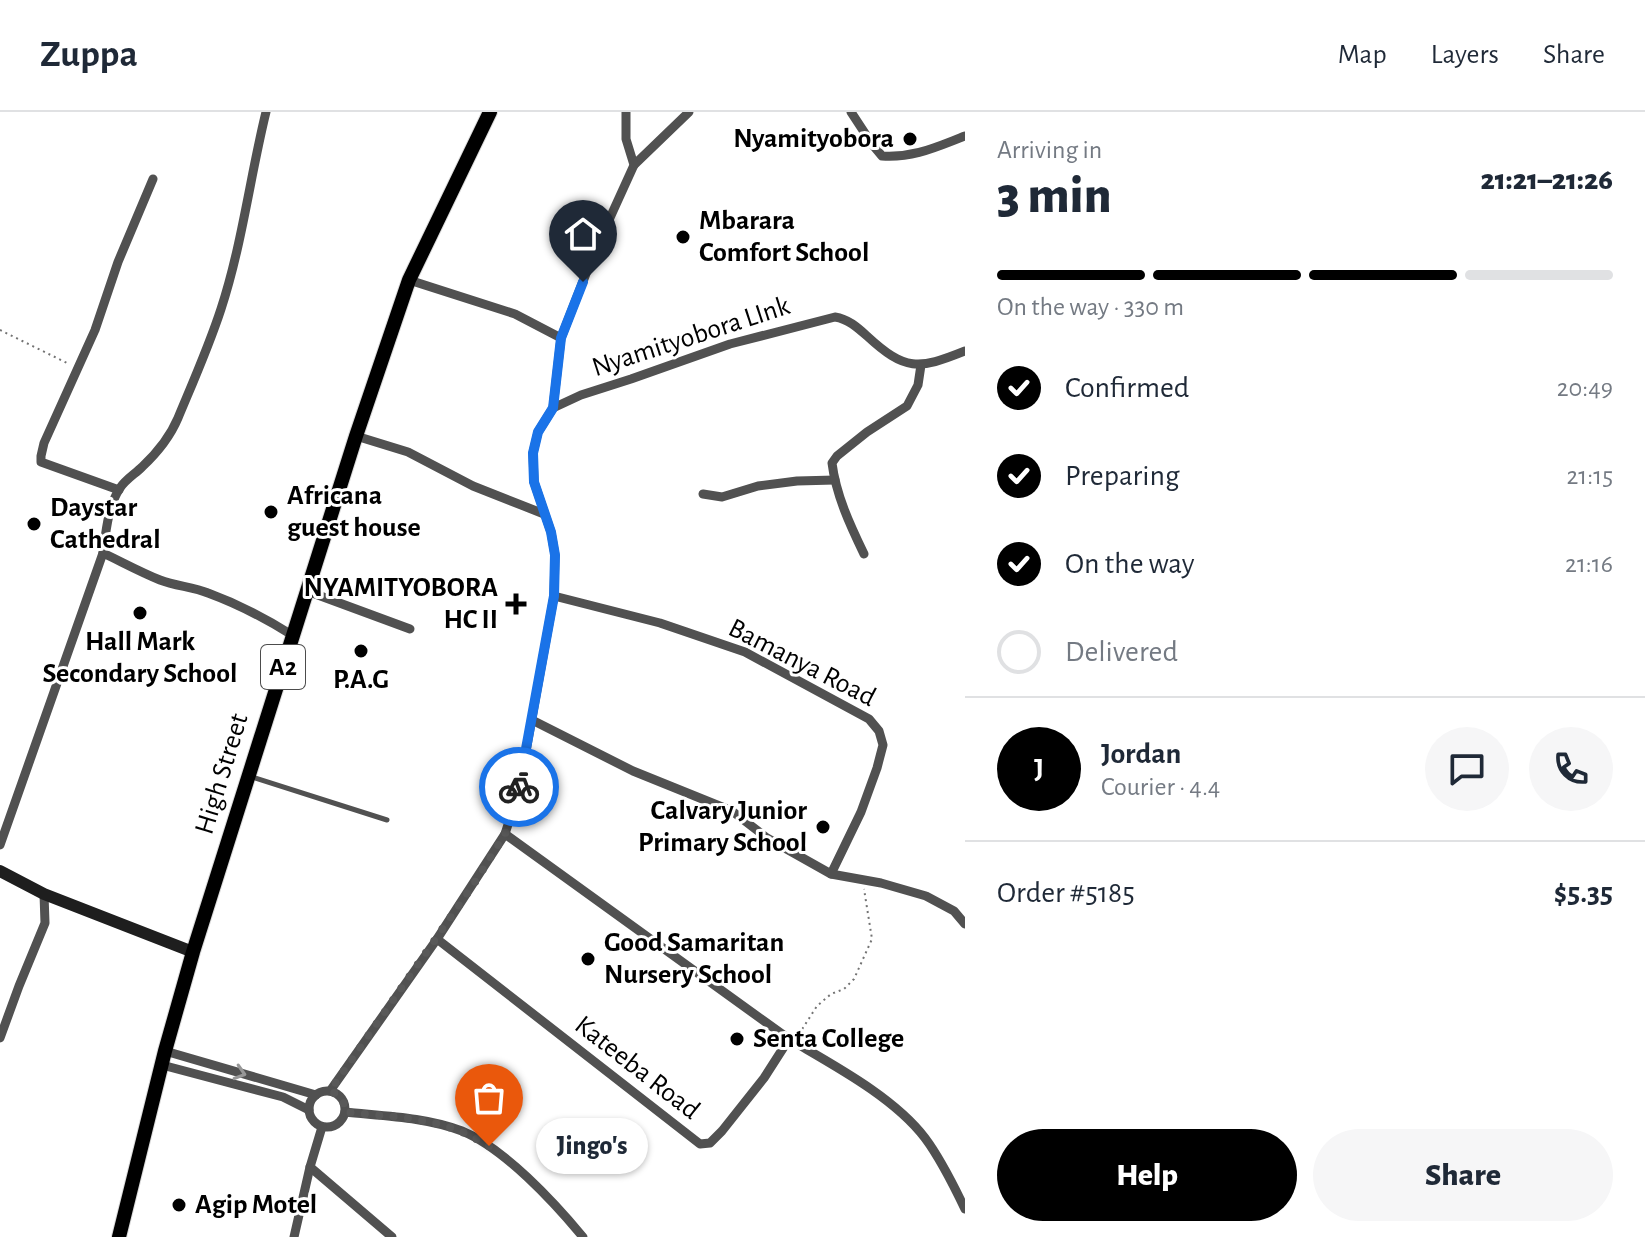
<!DOCTYPE html>
<html lang="en">
<head>
<meta charset="utf-8">
<style>
  body { margin:0; font-family:"Alegreya Sans",sans-serif; background:#f6f6f7; color:#1f2937; height:100vh; display:flex; flex-direction:column; font-size:30px; white-space:nowrap }
  * { box-sizing:border-box; margin:0 }
  p { font-size:26px; color:#747a83 }
  .icon { flex:none; width:44px; height:44px; fill:none; stroke:currentColor; stroke-width:2; stroke-linecap:round; stroke-linejoin:round }
  .map { position:relative; flex:1; overflow:hidden }
  .side { display:flex; flex-direction:column; background:#fff; width:680px }
  .side>* { flex:none }
  .pin { position:absolute; display:grid; place-items:center; width:68px; height:68px; color:#fff; margin:-82px -34px; border-radius:50% 50% 50% 0; rotate:-45deg; box-shadow:0 0 8px #0007 }
  .pin .icon { rotate:45deg }
  .courier { position:absolute; display:grid; place-items:center; width:80px; height:80px; margin:-40px; border:6px solid #1a73e8; border-radius:50%; background:#fff; color:#222; box-shadow:0 2px 10px #0007 }
  .bubble { position:absolute; height:56px; border-radius:28px; background:#fff; box-shadow:0 2px 6px #0004; font-size:26px; font-weight:800; line-height:56px; text-align:center }
  .head em { font-style:normal; font-weight:800 }
  .head div { display:flex; flex-direction:column-reverse }
  .head { display:flex; align-items:center; justify-content:space-between; height:136px; padding:0 32px }
  h1 { font-size:52px; font-weight:800; line-height:60px }
  .bar { display:grid; grid-template-columns:repeat(4,1fr); gap:12px 8px; align-content:center; height:96px; padding:0 32px }
  .bar i { height:10px; border-radius:6px; background:#e0e1e3 }
  .bar .selected { background:#000 }
  .bar p { grid-column:span 4 }
  .line { display:flex; align-items:center; gap:20px; padding:0 32px; border-top:2px solid #e0e1e3 }
  .line div { flex:1 }
  .round { display:grid; place-items:center; flex:none; width:84px; height:84px; border-radius:42px; background:#f6f6f7 }
  ol { padding:0 32px; list-style:none }
  li { display:flex; align-items:center; gap:24px; height:88px }
  li p { margin-inline-start:auto }
  li .icon { padding:8px; border-radius:50%; background:#000; color:#fff; stroke-width:4 }
  li:last-child { color:#747a83 }
  li i { width:44px; height:44px; border:4px solid #e0e1e3; border-radius:50% }
  .button { display:flex; gap:16px; margin-top:auto; padding:16px 32px }
  .button a { flex:1; height:92px; border-radius:48px; background:#000; color:#fff; font-size:32px; font-weight:800; line-height:92px; text-align:center }
  .button a+a { background:#f6f6f7; color:#1f2937 }
  header { display:flex; align-items:center; gap:48px; box-sizing:border-box; height:112px; padding:0 40px; background:#fff; border-bottom:2px solid #e0e1e3 }
  header strong { font-size:38px }
  nav { display:flex; gap:44px; margin-inline-start:auto; font-size:28px }
  main { display:flex; flex:1; min-height:0 }
  .map>svg:first-child { display:block }
  .lines { fill:none; stroke-linecap:round; stroke-linejoin:round }
  .primary-casing { stroke:#dbdbdb; stroke-width:16 }
  .path { stroke:#737373; stroke-width:2; stroke-dasharray:2 4; stroke-linecap:butt }
  .lane { stroke:#515151; stroke-width:5 }
  .street { stroke:#515151; stroke-width:9 }
  .secondary { stroke:#1e1e1e; stroke-width:12 }
  .primary { stroke:#000; stroke-width:14 }
  .oneway { stroke:#979797 }
  .done { stroke:#595959; stroke-width:8; stroke-dasharray:0 14.4 }
  .route { stroke:#1a73e8; stroke-width:10 }
  .poi-dot { fill:#000; stroke:#fff; stroke-width:3 }
  .labels { text-anchor:middle; dominant-baseline:central; stroke-width:6; stroke-linejoin:round; paint-order:stroke }
  .shield { fill:#fff; stroke:#4c4c4c; stroke-width:2 }
  .shield-label { font-size:26px; font-weight:bold; fill:#000 }
  .poi-label { font-size:28px; font-weight:bold; fill:#000; stroke:#fff; text-anchor:start }
  .street-label { font-size:28px; fill:#000; stroke:#fff }
</style>
</head>
<body>
<header>
<strong>Zuppa</strong>
<nav><a>Map</a><a>Layers</a><a>Share</a></nav>
</header>
<main>
<div class="map">
<svg width="965" height="1125" viewBox="0 0 965 1125">
  <rect width="100%" height="100%" fill="#fff"/>
  <g class="lines">
    <!-- primary casing -->
    <g class="primary-casing">
      <polyline id="primary" points="119,1125 165,939 193,840 356,324 409,168 490,0"/>
    </g>
    <!-- path -->
    <g class="path">
      <polyline points="0,218 67,251"/>
      <polyline points="799,922 817,894 831,882 844,877 854,867 872,827 864,777"/>
    </g>
    <!-- lane -->
    <polyline class="lane" points="249,664 387,708"/>
    <!-- street -->
    <g class="street">
      <path d="M 851,0 L 872,32 L 882,44 C 914,46 936,35 965,24"/>
      <polyline points="634,53 689,0"/>
      <polyline points="409,168 515,202 561,226"/>
      <polyline points="553,296 561,226 594,141 634,53 626,27 626,0"/>
      <polyline points="356,324 408,340 473,374 544,402"/>
      <polyline points="119,378 41,350 41,344 44,331 95,218 118,150 153,67"/>
      <polyline points="703,382 722,385 758,374 797,369 835,368"/>
      <path d="M 103,441 C 122,450 140,460 160,468 C 176,474 193,475 208,481 C 238,492 265,506 292,523"/>
      <path d="M 864,442 C 850,413 836,383 832,351 L 837,344 L 867,320 L 907,294 L 918,273 L 921,253"/>
      <polyline points="307,479 410,517"/>
      <polyline points="554,484 660,511 745,540 869,607 879,619 883,633 877,656 861,700 831,762"/>
      <polyline points="532,608 633,659 732,699 767,726 831,762 881,771 926,784 954,799 965,812"/>
      <path d="M 505,722 L 789,927 C 833,953 894,985 925,1026 C 940,1046 954,1074 965,1097"/>
      <path d="M 0,733 L 103,441 C 106,419 108,394 120,376 C 126,367 135,362 142,355 C 157,341 170,325 178,306 C 193,270 209,234 221,197 C 242,133 250,65 266,0"/>
      <polyline points="437,827 700,1032 710,1031 722,1019 764,966 789,927"/>
      <polyline points="0,926 19,874 45,811 44,782"/>
      <polyline points="165,939 316,983"/>
      <polyline points="162,953 283,985 309,998"/>
      <path d="M 330,979 L 437,827 L 505,722 L 519,678 L 554,484 L 555,443 L 551,420 L 534,370 L 533,341 L 538,320 L 553,296 L 581,283 L 631,267 L 730,232 L 835,205 C 848,207 857,215 867,224 C 905,259 918,258 965,239"/>
      <circle cx="327" cy="997" r="18"/>
      <path d="M 345,1000 C 383,1004 426,1005 462,1019 C 504,1036 554,1090 583,1125"/>
      <polyline points="310,1055 392,1125"/>
      <polyline points="294,1125 310,1055 322,1015"/>
    </g>
    <!-- secondary -->
    <polyline class="secondary" points="0,759 44,782 193,840"/>
    <!-- primary -->
    <use href="#primary" class="primary"/>
  </g>
  <!-- one-way arrows -->
  <defs><path id="oneway-chevron" d="M-2-3.5L2.5 0L-2 3.5" fill="none" stroke-width="1.6" stroke-linecap="round" stroke-linejoin="round" transform="scale(2)"/></defs>
  <use class="oneway" href="#oneway-chevron" transform="translate(240 961) rotate(17)"/>
  <g class="lines">
    <!-- done -->
    <path class="done" d="M 489,1034 C 480,1029 470,1023 460,1019 C 424,1005 383,1004 345,1000 C 345,989 340,983 330,979 L 473,773 L 505,722 L 519,675"/>
    <!-- route -->
    <polyline class="route" points="519,675 554,484 555,443 551,420 534,370 533,341 538,320 553,296 561,226 583,170"/>
  </g>
  <!-- markers -->
  <g class="poi-dot">
    <circle cx="910" cy="27" r="8"/>
    <circle cx="683" cy="125" r="8"/>
    <circle cx="271" cy="400" r="8"/>
    <circle cx="34" cy="412" r="8"/>
    <path d="M512 480h8v8h8v8h-8v8h-8v-8h-8v-8h8z"/>
    <circle cx="140" cy="501" r="8"/>
    <circle cx="361" cy="539" r="8"/>
    <circle cx="823" cy="715" r="8"/>
    <circle cx="588" cy="847" r="8"/>
    <circle cx="737" cy="927" r="8"/>
    <circle cx="179" cy="1093" r="8"/>
  </g>
  <g class="labels">
    <!-- shield labels -->
    <rect class="shield" x="261" y="533" width="44" height="44" rx="6"/>
    <g class="shield-label">
      <text x="283" y="555">A2</text>
    </g>
    <!-- poi labels -->
    <g class="poi-label">
      <text x="894" y="27" text-anchor="end">Nyamityobora</text>
      <text x="699" y="109">Mbarara<tspan x="699" dy="32">Comfort School</tspan></text>
      <text x="287" y="384">Africana<tspan x="287" dy="32">guest house</tspan></text>
      <text x="50" y="396">Daystar<tspan x="50" dy="32">Cathedral</tspan></text>
      <text x="498" y="476" text-anchor="end">NYAMITYOBORA<tspan x="498" dy="32">HC II</tspan></text>
      <text x="140" y="530" text-anchor="middle">Hall Mark<tspan x="140" dy="32">Secondary School</tspan></text>
      <text x="361" y="568" text-anchor="middle">P.A.G</text>
      <text x="807" y="699" text-anchor="end">Calvary Junior<tspan x="807" dy="32">Primary School</tspan></text>
      <text x="604" y="831">Good Samaritan<tspan x="604" dy="32">Nursery School</tspan></text>
      <text x="753" y="927">Senta College</text>
      <text x="195" y="1093">Agip Motel</text>
    </g>
    <!-- street labels -->
    <g class="street-label">
      <text transform="translate(691 225) rotate(-18)">Nyamityobora LInk</text>
      <text transform="translate(802 551) rotate(27)">Bamanya Road</text>
      <text transform="translate(222 662) rotate(-73)">High Street</text>
      <text transform="translate(637 956) rotate(38)">Kateeba Road</text>
    </g>
  </g>
</svg>
<div class="pin" style="left:489px;top:1034px;background:#ea580c"><svg class="icon" aria-label="bag" viewBox="0 0 24 24"><path d="M5 8h14l-1 12H6zM9 8a3 3 0 0 1 6 0"/></svg></div>
<div class="pin" style="left:583px;top:170px;background:#1f2937"><svg class="icon" aria-label="home" viewBox="0 0 24 24"><path d="M3 11l9-7 9 7M6 9v11h12V9"/></svg></div>
<div class="courier" style="left:519px;top:675px"><svg class="icon" aria-label="bike" viewBox="0 0 24 24"><circle cx="6" cy="16" r="4"/><circle cx="18" cy="16" r="4"/><path d="M6 16l4-8h5l3 8M10 8l3 8H6M13 5h3"/></svg></div>
<div class="bubble" style="left:536px;top:1006px;width:112px">Jingo's</div>
</div>
<section class="side">
<div class="head"><div><h1>3 min</h1><p>Arriving in</p></div><em>21:21–21:26</em></div>
<div class="bar"><i class="selected"></i><i class="selected"></i><i class="selected"></i><i></i><p>On the way · 330 m</p></div>
<ol>
<li><svg class="icon" aria-label="check" viewBox="0 0 24 24"><path d="M5 12l5 5 9-10"/></svg>Confirmed<p>20:49</p></li>
<li><svg class="icon" aria-label="check" viewBox="0 0 24 24"><path d="M5 12l5 5 9-10"/></svg>Preparing<p>21:15</p></li>
<li><svg class="icon" aria-label="check" viewBox="0 0 24 24"><path d="M5 12l5 5 9-10"/></svg>On the way<p>21:16</p></li>
<li><i></i>Delivered</li>
</ol>
<div class="line" style="height:144px"><b class="round" style="background:#000;color:#fff">J</b><div><b>Jordan</b><p>Courier · 4.4</p></div><a class="round"><svg class="icon" aria-label="chat" viewBox="0 0 24 24"><path d="M4 5h16v11H9l-5 4z"/></svg></a><a class="round"><svg class="icon" aria-label="phone" viewBox="0 0 24 24"><path d="M5 4h4l2 5-3 2q2 4 5 5l2-3 5 2v4C11 20 4 13 5 4z"/></svg></a></div>
<div class="line" style="height:104px"><div>Order #5185</div><b>$5.35</b></div>
<div class="button"><a>Help</a><a>Share</a></div>
</section>
</main>
</body>
</html>
